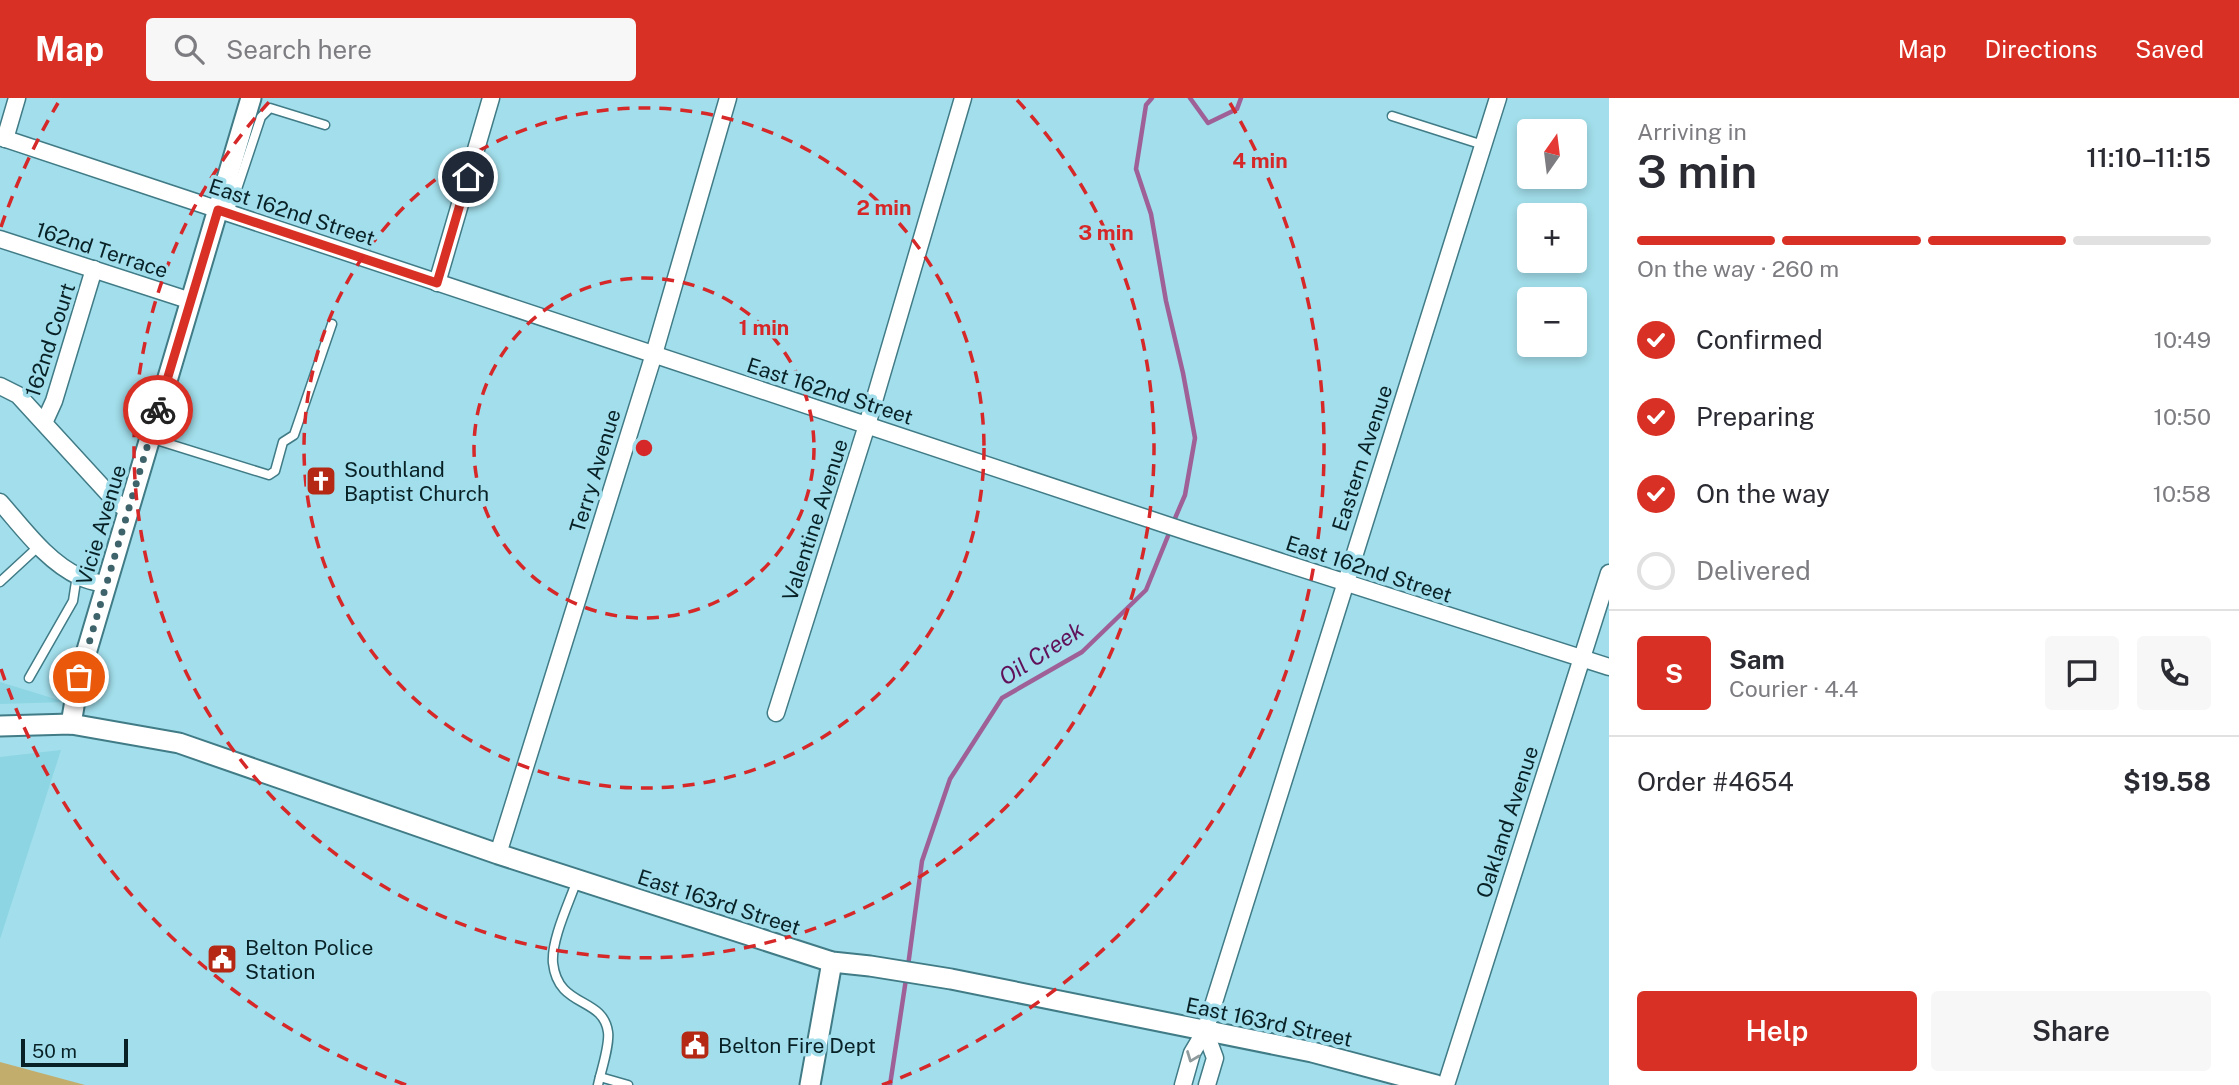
<!DOCTYPE html>
<html lang="en">
<head>
<meta charset="utf-8">
<style>
  body { margin:0; font-family:"Public Sans",sans-serif; background:#f7f7f7; color:#2b2b33; height:100vh; display:flex; flex-direction:column; font-size:26px; white-space:nowrap }
  * { box-sizing:border-box; margin:0 }
  p { font-size:23px; color:#7c7c81 }
  .icon { flex:none; width:38px; height:38px; fill:none; stroke:currentColor; stroke-width:2; stroke-linecap:round; stroke-linejoin:round }
  .map { position:relative; flex:1; overflow:hidden }
  .panel { display:flex; flex-direction:column; background:#fff; width:630px }
  .panel>* { flex:none }
  .needle { width:46px; rotate:14deg }
  .fabs { position:absolute; left:1517px; top:21px; display:grid; gap:14px }
  .fabs a { display:grid; place-items:center; width:70px; height:70px; border-radius:7px; background:#fff; box-shadow:0 4px 10px #0003; font-size:35px }
  .scale { position:absolute; left:21px; bottom:18px; width:107px; box-sizing:border-box; padding-left:7px; border:4px solid #082126; border-top:0; font-size:19px; line-height:24px; white-space:nowrap; color:#082126; -webkit-text-stroke:5px #a2deeb; paint-order:stroke }
  .pin { position:absolute; display:grid; place-items:center; width:60px; height:60px; color:#fff; margin:-30px; border:4px solid #fff; border-radius:50%; box-shadow:0 2px 7px #0007 }
  .courier { position:absolute; display:grid; place-items:center; width:70px; height:70px; margin:-35px; border:5px solid #d93025; border-radius:50%; background:#fff; color:#222; box-shadow:0 2px 9px #0007 }
  .overview em { font-style:normal; font-weight:600 }
  .overview div { display:flex; flex-direction:column-reverse }
  .overview { display:flex; align-items:center; justify-content:space-between; height:119px; padding:0 28px }
  h1 { font-size:46px; font-weight:600; line-height:52px }
  .bar { display:grid; grid-template-columns:repeat(4,1fr); gap:10px 7px; align-content:center; height:84px; padding:0 28px }
  .bar i { height:9px; border-radius:5px; background:#e1e1e2 }
  .bar .on { background:#d93025 }
  .bar p { grid-column:span 4 }
  .line { display:flex; align-items:center; gap:18px; padding:0 28px; border-top:2px solid #e1e1e2 }
  .line div { flex:1 }
  .round { display:grid; place-items:center; flex:none; width:74px; height:74px; border-radius:7px; background:#f7f7f7 }
  ol { padding:0 28px; list-style:none }
  li { display:flex; align-items:center; gap:21px; height:77px }
  li p { margin-inline-start:auto }
  li .icon { padding:7px; border-radius:50%; background:#d93025; color:#fff; stroke-width:4 }
  li:last-child { color:#7c7c81 }
  li i { width:38px; height:38px; border:4px solid #e1e1e2; border-radius:50% }
  .primary-button { display:flex; gap:14px; margin-top:auto; padding:14px 28px }
  .primary-button a { flex:1; height:80px; border-radius:7px; background:#d93025; color:#fff; font-size:28px; font-weight:600; line-height:80px; text-align:center }
  .primary-button a+a { background:#f7f7f7; color:#2b2b33 }
  header { display:flex; align-items:center; gap:42px; box-sizing:border-box; height:98px; padding:0 35px; background:#d93025; color:#fff }
  header strong { font-size:33px }
  nav { display:flex; gap:38px; margin-inline-start:auto; font-size:24px }
  .search { width:490px; height:63px; background:#f7f7f7; display:flex; align-items:center; gap:18px; box-sizing:border-box; padding:0 24px; border-radius:7px; color:#7c7c81; font-size:26px }
  main { display:flex; flex:1; min-height:0 }
  .map>svg:first-child { display:block }
  .built { fill:#8dd5e3 }
  .green { fill:#c2ad6d }
  .lines { fill:none; stroke-linecap:round; stroke-linejoin:round }
  .stream { stroke:#9f6097; stroke-width:4.5 }
  .service-casing { stroke:#407b86; stroke-width:11 }
  .minor-casing { stroke:#407b86; stroke-width:19 }
  .tertiary-casing { stroke:#407b86; stroke-width:23 }
  .service { stroke:#fff; stroke-width:8 }
  .minor { stroke:#fff; stroke-width:16 }
  .tertiary { stroke:#fff; stroke-width:19 }
  .oneway { stroke:#909b9d }
  .done { stroke:#3e636b; stroke-width:7; stroke-dasharray:0 12.6 }
  .route { stroke:#d93025; stroke-width:9 }
  .ring { fill:none; stroke:#d62828; stroke-width:3.5; stroke-dasharray:12 9 }
  .labels { text-anchor:middle; dominant-baseline:central; stroke-width:7; stroke-linejoin:round; paint-order:stroke }
  .street-label { font-size:21px; fill:#082126; stroke:#a2deeb }
  .poi-label { font-size:21px; fill:#082126; stroke:#a2deeb; text-anchor:start }
  .water-label { font-size:23px; font-style:italic; fill:#60115a; stroke:#a2deeb }
  .centre { fill:#d62828; stroke:#a2deeb; stroke-width:3.5 }
  .ring-label { font-size:21px; text-anchor:middle; font-weight:bold; fill:#d62828; stroke:#a2deeb; stroke-width:7; stroke-linejoin:round; paint-order:stroke }
</style>
</head>
<body>
<header>
<strong>Map</strong>
<div class="search"><svg class="icon" aria-label="search" viewBox="0 0 24 24"><circle cx="10" cy="10" r="6"/><path d="M15 15l6 6"/></svg>Search here</div>
<nav><a>Map</a><a>Directions</a><a>Saved</a></nav>
</header>
<main>
<div class="map">
<svg width="1609" height="987" viewBox="0 0 1609 987">
  <rect width="100%" height="100%" fill="#a2deeb"/>
  <!-- built -->
  <g class="built">
    <polygon points="0,584 65,604 0,606"/>
    <polygon points="61,652 0,841 0,659"/>
  </g>
  <!-- green -->
  <polygon class="green" points="0,964 85,987 0,987"/>
  <g class="lines">
    <!-- stream -->
    <g class="stream">
      <polyline points="1152,0 1146,7 1136,71 1151,116 1166,203 1183,275 1195,340 1185,397 1173,425"/>
      <polyline points="1190,0 1208,25 1237,11 1241,0"/>
      <polyline points="908,868 922,763 950,681 1002,600 1082,554 1146,492 1170,433"/>
      <polyline points="890,987 906,881"/>
    </g>
    <!-- service casing -->
    <g class="service-casing">
      <g id="service">
        <polyline points="1392,18 1483,47"/>
        <polyline points="229,115 261,19 270,10 325,27"/>
        <polyline points="150,340 269,377 275,373 283,344 294,337 332,226"/>
        <polyline points="0,484 39,448"/>
        <polyline points="29,580 73,503 77,477"/>
        <path d="M 577,782 C 569,805 551,842 553,865 C 558,911 603,898 608,934 C 610,947 601,973 598,987"/>
        <polyline points="600,979 628,987"/>
      </g>
    </g>
    <!-- minor casing -->
    <g class="minor-casing">
      <g id="minor">
        <polyline points="0,39 1191,435 1609,569"/>
        <polyline points="5,41 17,0"/>
        <polyline points="0,141 191,203"/>
        <polyline points="437,185 491,0"/>
        <polyline points="0,288 18,297 117,405 128,412"/>
        <polyline points="44,325 54,303 94,171"/>
        <path d="M 0,404 C 23,430 47,464 80,479 C 88,483 98,484 106,487"/>
        <polyline points="776,615 867,327 963,0"/>
        <polyline points="498,756 654,256 728,0"/>
        <polyline points="1205,933 1215,960 1207,987"/>
        <polyline points="1183,987 1192,955 1205,933 1498,0"/>
        <polyline points="1446,987 1609,475"/>
      </g>
    </g>
    <!-- tertiary casing -->
    <g class="tertiary-casing">
      <g id="tertiary">
        <polyline points="71,626 79,579 251,0"/>
        <polyline points="0,628 71,626 179,645 498,756 832,864 870,868 951,881 1312,954 1436,987"/>
        <polyline points="810,987 832,864"/>
      </g>
    </g>
    <!-- service -->
    <use href="#service" class="service"/>
    <!-- minor -->
    <use href="#minor" class="minor"/>
    <!-- tertiary -->
    <use href="#tertiary" class="tertiary"/>
  </g>
  <!-- one-way arrows -->
  <defs><path id="oneway-chevron" d="M-2-3.5L2.5 0L-2 3.5" fill="none" stroke-width="1.6" stroke-linecap="round" stroke-linejoin="round" transform="scale(1.75)"/></defs>
  <use class="oneway" href="#oneway-chevron" transform="translate(1192 959) rotate(111)"/>
  <g class="lines">
    <!-- done -->
    <polyline class="done" points="79,579 158,312"/>
    <!-- route -->
    <polyline class="route" points="158,312 218,112 437,185 468,79"/>
  </g>
  <!-- distance rings -->
  <g class="ring">
    <circle cx="644" cy="350" r="170"/>
    <circle cx="644" cy="350" r="340"/>
    <path d="M1017 2A510 510 0 1 1 271 2"/>
    <path d="M406 987A680 680 0 0 1 1 571M1 129A680 680 0 0 1 58 5M1230 5A680 680 0 0 1 882 987"/>
  </g>
  <!-- icons -->
  <defs>
    <g id="church-square" transform="scale(1.575)"><rect x="-9" y="-9" width="18" height="18" rx="4" fill="#b52813" stroke="#a2deeb"/><path d="M-1.2-6h2.4v3.5h3.3v2.4h-3.3V6h-2.4V-.1h-3.3v-2.4h3.3Z" fill="#fff"/></g>
    <g id="civic-square" transform="scale(1.575)"><rect x="-9" y="-9" width="18" height="18" rx="4" fill="#b52813" stroke="#a2deeb"/><path d="M-.6-6.5H3V-4.5H.6V-3L4-1V1h2V6H-6V1h2V-1L-.6-3ZM-1.2 2.5V6h2.4V2.5Z" fill="#fff"/></g>
  </defs>
  <g fill-rule="evenodd">
    <use href="#church-square" x="321" y="383"/>
    <use href="#civic-square" x="222" y="861"/>
    <use href="#civic-square" x="695" y="947"/>
  </g>
  <g class="labels">
    <!-- street labels -->
    <g class="street-label">
      <text transform="translate(292 114) rotate(18)">East 162nd Street</text>
      <text transform="translate(102 152) rotate(18)">162nd Terrace</text>
      <text transform="translate(50 242) rotate(-72)">162nd Court</text>
      <text transform="translate(830 293) rotate(18)">East 162nd Street</text>
      <text transform="translate(1362 360) rotate(-72)">Eastern Avenue</text>
      <text transform="translate(595 373) rotate(-73)">Terry Avenue</text>
      <text transform="translate(815 422) rotate(-72)">Valentine Avenue</text>
      <text transform="translate(101 427) rotate(-73)">Vicie Avenue</text>
      <text transform="translate(1369 471) rotate(18)">East 162nd Street</text>
      <text transform="translate(1507 724) rotate(-72)">Oakland Avenue</text>
      <text transform="translate(719 804) rotate(18)">East 163rd Street</text>
      <text transform="translate(1269 924) rotate(12)">East 163rd Street</text>
    </g>
    <!-- poi labels -->
    <g class="poi-label">
      <text x="344" y="371">Southland<tspan x="344" dy="24">Baptist Church</tspan></text>
      <text x="245" y="849">Belton Police<tspan x="245" dy="24">Station</tspan></text>
      <text x="718" y="947">Belton Fire Dept</text>
    </g>
    <!-- water labels -->
    <g class="water-label">
      <text transform="translate(1041 555) rotate(-33)">Oil Creek</text>
    </g>
  </g>
  <circle cx="644" cy="350" r="10" class="centre"/>
  <g class="ring-label">
    <text x="1260" y="70">4 min</text>
    <text x="884" y="117">2 min</text>
    <text x="1106" y="142">3 min</text>
    <text x="764" y="237">1 min</text>
  </g>
</svg>
<div class="fabs">
<a><svg class="needle" viewBox="-14 -14 28 28"><path d="M0-13l5 13h-10z" fill="#e53935"/><path d="M0 13l5-13h-10z" fill="#7c7c81"/></svg></a>
<a>+</a>
<a>−</a>
</div>
<div class="scale">50 m</div>
<div class="pin" style="left:79px;top:579px;background:#ea580c"><svg class="icon" aria-label="bag" viewBox="0 0 24 24"><path d="M5 8h14l-1 12H6zM9 8a3 3 0 0 1 6 0"/></svg></div>
<div class="pin" style="left:468px;top:79px;background:#1f2937"><svg class="icon" aria-label="home" viewBox="0 0 24 24"><path d="M3 11l9-7 9 7M6 9v11h12V9"/></svg></div>
<div class="courier" style="left:158px;top:312px"><svg class="icon" aria-label="bike" viewBox="0 0 24 24"><circle cx="6" cy="16" r="4"/><circle cx="18" cy="16" r="4"/><path d="M6 16l4-8h5l3 8M10 8l3 8H6M13 5h3"/></svg></div>
</div>
<section class="panel">
<div class="overview"><div><h1>3 min</h1><p>Arriving in</p></div><em>11:10–11:15</em></div>
<div class="bar"><i class="on"></i><i class="on"></i><i class="on"></i><i></i><p>On the way · 260 m</p></div>
<ol>
<li><svg class="icon" aria-label="check" viewBox="0 0 24 24"><path d="M5 12l5 5 9-10"/></svg>Confirmed<p>10:49</p></li>
<li><svg class="icon" aria-label="check" viewBox="0 0 24 24"><path d="M5 12l5 5 9-10"/></svg>Preparing<p>10:50</p></li>
<li><svg class="icon" aria-label="check" viewBox="0 0 24 24"><path d="M5 12l5 5 9-10"/></svg>On the way<p>10:58</p></li>
<li><i></i>Delivered</li>
</ol>
<div class="line" style="height:126px"><b class="round" style="background:#d93025;color:#fff">S</b><div><b>Sam</b><p>Courier · 4.4</p></div><a class="round"><svg class="icon" aria-label="chat" viewBox="0 0 24 24"><path d="M4 5h16v11H9l-5 4z"/></svg></a><a class="round"><svg class="icon" aria-label="phone" viewBox="0 0 24 24"><path d="M5 4h4l2 5-3 2q2 4 5 5l2-3 5 2v4C11 20 4 13 5 4z"/></svg></a></div>
<div class="line" style="height:91px"><div>Order #4654</div><b>$19.58</b></div>
<div class="primary-button"><a>Help</a><a>Share</a></div>
</section>
</main>
</body>
</html>
